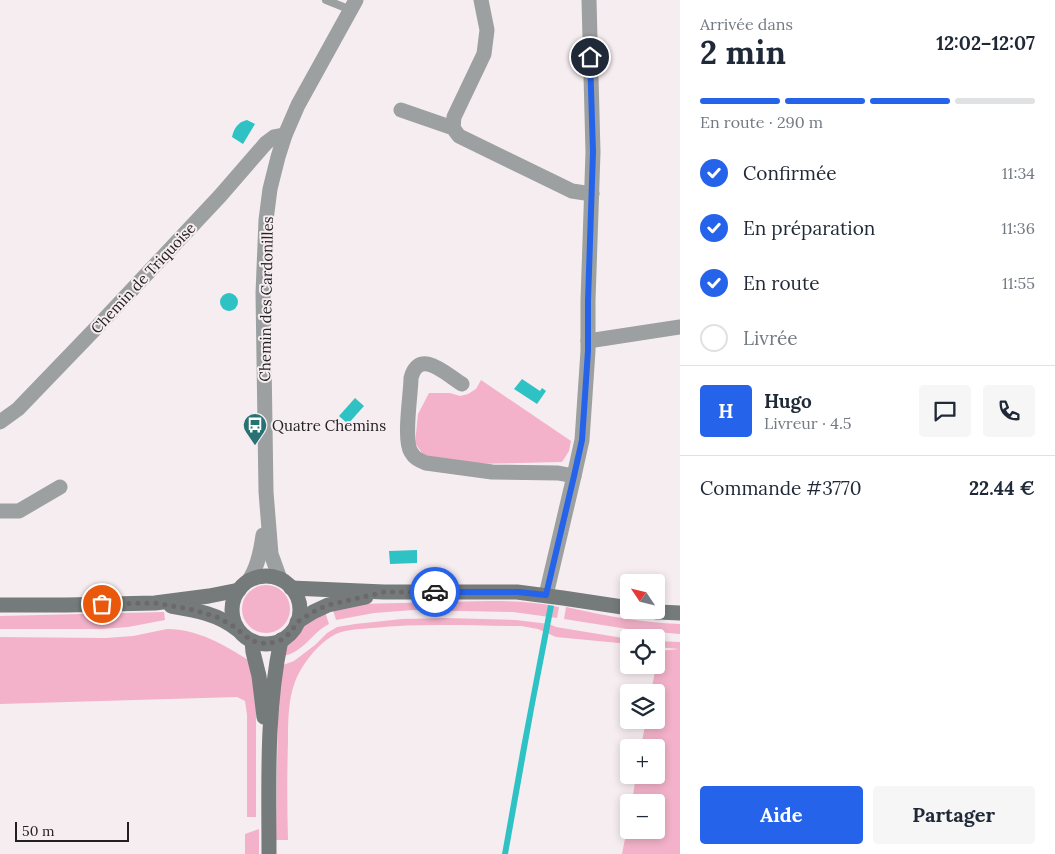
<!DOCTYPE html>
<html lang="fr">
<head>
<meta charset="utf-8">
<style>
  body { margin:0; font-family:Lora,serif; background:#f6f6f7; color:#1f2937; height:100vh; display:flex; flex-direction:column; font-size:19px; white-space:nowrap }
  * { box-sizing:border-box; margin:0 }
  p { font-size:16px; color:#747a83 }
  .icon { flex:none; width:28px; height:28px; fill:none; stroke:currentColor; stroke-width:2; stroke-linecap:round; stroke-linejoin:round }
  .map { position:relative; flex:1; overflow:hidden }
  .drawer { display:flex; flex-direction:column; background:#fff; width:375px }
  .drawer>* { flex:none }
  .needle { width:32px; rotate:305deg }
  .fabs { position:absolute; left:620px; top:574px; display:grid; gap:10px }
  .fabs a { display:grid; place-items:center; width:45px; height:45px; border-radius:5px; background:#fff; box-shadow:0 2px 8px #0003; font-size:25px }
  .scale { position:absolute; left:15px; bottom:12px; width:114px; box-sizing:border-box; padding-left:5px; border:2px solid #232021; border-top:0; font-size:14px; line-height:18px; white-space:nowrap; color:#232021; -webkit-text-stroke:4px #f6edf0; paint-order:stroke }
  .pin { position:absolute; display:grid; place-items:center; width:42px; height:42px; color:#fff; margin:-21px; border:2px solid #fff; border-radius:50%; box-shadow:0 1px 5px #0007 }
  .courier { position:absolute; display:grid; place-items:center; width:50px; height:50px; margin:-25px; border:4px solid #2563eb; border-radius:50%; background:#fff; color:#222; box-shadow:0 1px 6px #0007 }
  .overview em { font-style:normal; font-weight:700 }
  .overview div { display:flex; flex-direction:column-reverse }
  .overview { display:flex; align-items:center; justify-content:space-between; height:85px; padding:0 20px }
  h1 { font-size:32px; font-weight:700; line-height:38px }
  .bar { display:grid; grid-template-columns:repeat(4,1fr); gap:8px 5px; align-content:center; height:60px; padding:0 20px }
  .bar i { height:6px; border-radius:4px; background:#e0e1e3 }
  .bar .on { background:#2563eb }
  .bar p { grid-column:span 4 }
  .line { display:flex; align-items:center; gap:12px; padding:0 20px; border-top:1px solid #e0e1e3 }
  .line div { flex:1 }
  .round { display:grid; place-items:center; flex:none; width:52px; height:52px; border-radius:5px; background:#f6f6f7 }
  ol { padding:0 20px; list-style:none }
  li { display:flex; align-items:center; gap:15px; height:55px }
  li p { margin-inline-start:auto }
  li .icon { padding:5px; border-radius:50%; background:#2563eb; color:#fff; stroke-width:4 }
  li:last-child { color:#747a83 }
  li i { width:28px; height:28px; border:2px solid #e0e1e3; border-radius:50% }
  .action { display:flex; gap:10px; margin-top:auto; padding:10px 20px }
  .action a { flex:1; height:58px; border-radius:5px; background:#2563eb; color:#fff; font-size:20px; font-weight:700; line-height:58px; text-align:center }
  .action a+a { background:#f6f6f7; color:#1f2937 }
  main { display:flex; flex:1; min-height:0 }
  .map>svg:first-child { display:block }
  .green { fill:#f3b2c9 }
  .water { fill:#2fc2c4 }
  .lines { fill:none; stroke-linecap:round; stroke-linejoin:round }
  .lane { stroke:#9ca0a0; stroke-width:8 }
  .street { stroke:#9ca0a0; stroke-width:15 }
  .secondary { stroke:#757a7a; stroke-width:15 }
  .done { stroke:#6d6869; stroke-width:5; stroke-dasharray:0 9 }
  .route { stroke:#2563eb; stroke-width:6 }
  .labels { text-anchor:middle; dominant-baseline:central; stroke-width:4; stroke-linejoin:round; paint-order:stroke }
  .street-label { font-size:15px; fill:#232021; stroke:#f6edf0 }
  .poi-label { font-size:15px; fill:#232021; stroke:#f6edf0; text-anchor:start }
</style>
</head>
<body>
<main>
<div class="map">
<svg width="680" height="854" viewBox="0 0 680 854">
  <rect width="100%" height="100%" fill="#f6edf0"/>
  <!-- green -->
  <g class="green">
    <polygon points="481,380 571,441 569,451 562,462 471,464 424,456 415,443 418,414 429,393 450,393 460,396 468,394 476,389"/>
    <circle cx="266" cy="609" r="24"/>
    <path d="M 489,601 C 513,601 536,602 559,607 L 557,618 L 513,612 L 413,610 L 374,613 L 336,620 L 333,610 L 356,604 Z"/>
    <path d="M 566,607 C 603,615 642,623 680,624 L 680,634 L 634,630 L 564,619 Z"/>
    <polygon points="164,612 165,620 128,627 102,629 0,629 0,616"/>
    <path d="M 325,612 L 329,624 C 312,632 302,655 281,656 L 286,646 L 297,635 L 305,623 Z"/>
    <path d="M 446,618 L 516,620 L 549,624 L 556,627 L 629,639 L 629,644 L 556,637 L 538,629 L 521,626 C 471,626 422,623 373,628 C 361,629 348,629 336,634 C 319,642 301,665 295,682 C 288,699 288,724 288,742 C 287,775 287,808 288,840 L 276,840 L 278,702 L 283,665 L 294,661 L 315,645 L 327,633 L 337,627 L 355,624 L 402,619 Z"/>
    <path d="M 167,629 C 198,629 224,645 250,661 L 256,707 L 256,817 L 247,817 L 247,715 L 245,701 L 237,697 L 0,704 L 0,637 L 106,638 L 133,636 Z"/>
    <polygon points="656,641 680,642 680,854 622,854 629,818 629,830 656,830 656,802 632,802 636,775 656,775 656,748 641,747 646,720 656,720 656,692 651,692 659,651 679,649 656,647"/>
    <polygon points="259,829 259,854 245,854 245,834"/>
  </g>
  <!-- water -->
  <g class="water">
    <path d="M 247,120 L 255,124 L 243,144 L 232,137 C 234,128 238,122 247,120 Z"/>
    <circle cx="229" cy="302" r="9"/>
    <polygon points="522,379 540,391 542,388 546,391 537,404 514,389"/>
    <polygon points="355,398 364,406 348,424 339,416"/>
    <polygon points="417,550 417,563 390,564 389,551"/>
    <polygon points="548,605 554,606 534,709 508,854 502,854 521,747"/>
  </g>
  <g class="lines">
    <!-- lane -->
    <polyline class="lane" points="326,0 351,10"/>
    <!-- street -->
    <g class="street">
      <polyline points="401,110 453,128 459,136 572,191 592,194"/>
      <polyline points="453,128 454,117 484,54 487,30 481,0"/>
      <polyline points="588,341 680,327"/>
      <path d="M 462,384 C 447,375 419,347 411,378 C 411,394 403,440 411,452 C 415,459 419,460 426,463 L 492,472 L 558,473 L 574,476"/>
      <polyline points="0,422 18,409 97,327 220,196 266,143 274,137 285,135"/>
      <polyline points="0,511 19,511 60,487"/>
      <polyline points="280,579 271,554 266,492 263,293 266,220 270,189 278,157 285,135 298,105 356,0"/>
      <path d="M 249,580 C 258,567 261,550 263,535"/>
      <polyline points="546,595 574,476 582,440 588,351 588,301 593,152 589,0"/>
    </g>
    <!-- secondary -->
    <g class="secondary">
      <circle cx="266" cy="610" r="34"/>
      <polyline points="291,588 384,592 517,592 563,598 629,608"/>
      <polyline points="0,605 67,605 155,603 209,596 239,590"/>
      <path d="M 171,606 C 195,610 219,614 238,630"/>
      <polyline points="644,610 658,612 680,613"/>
      <polyline points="297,622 313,612 328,605 366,597"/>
      <polyline points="252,641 253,652 259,676 264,717"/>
      <path d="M 269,854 C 269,782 266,711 281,640"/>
    </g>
  </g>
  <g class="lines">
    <!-- done -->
    <polyline class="done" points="102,604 155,603 190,609 217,617 233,626 252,641 267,644 281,640 291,632 297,622 313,612 328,605 384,592 435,592"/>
    <!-- route -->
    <polyline class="route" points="435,592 518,592 546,595 574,476 582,440 588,351 588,301 593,152 590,57"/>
  </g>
  <!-- icons -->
  <defs>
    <g id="bus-pin" transform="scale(1.25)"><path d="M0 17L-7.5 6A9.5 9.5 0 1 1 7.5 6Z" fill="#287273" stroke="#f6edf0"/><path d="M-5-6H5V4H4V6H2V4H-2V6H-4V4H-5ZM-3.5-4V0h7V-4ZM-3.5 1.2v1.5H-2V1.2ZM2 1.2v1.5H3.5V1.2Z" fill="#fff"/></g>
  </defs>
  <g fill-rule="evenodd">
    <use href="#bus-pin" x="255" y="425"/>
  </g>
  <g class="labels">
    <!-- street labels -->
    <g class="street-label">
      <text transform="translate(143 278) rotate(-47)">Chemin de Triquoise</text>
      <text transform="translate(266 299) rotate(-89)">Chemin des Cardonilles</text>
    </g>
    <!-- poi labels -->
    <g class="poi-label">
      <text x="272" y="425">Quatre Chemins</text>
    </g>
  </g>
</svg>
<div class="fabs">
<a><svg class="needle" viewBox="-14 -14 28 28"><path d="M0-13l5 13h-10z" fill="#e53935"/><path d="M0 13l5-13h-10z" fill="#747a83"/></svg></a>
<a><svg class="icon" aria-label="locate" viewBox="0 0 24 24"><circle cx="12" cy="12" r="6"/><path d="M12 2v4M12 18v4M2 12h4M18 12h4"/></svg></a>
<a><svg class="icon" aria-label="layers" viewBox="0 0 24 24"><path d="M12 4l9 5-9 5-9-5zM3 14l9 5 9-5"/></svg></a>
<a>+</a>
<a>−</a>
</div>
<div class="scale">50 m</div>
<div class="pin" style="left:102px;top:604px;background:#ea580c"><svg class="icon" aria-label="bag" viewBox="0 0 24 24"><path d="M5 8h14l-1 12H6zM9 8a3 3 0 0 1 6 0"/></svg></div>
<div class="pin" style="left:590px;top:57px;background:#1f2937"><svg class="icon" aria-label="home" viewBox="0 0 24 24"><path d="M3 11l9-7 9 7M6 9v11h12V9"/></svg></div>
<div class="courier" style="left:435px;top:592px"><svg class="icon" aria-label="car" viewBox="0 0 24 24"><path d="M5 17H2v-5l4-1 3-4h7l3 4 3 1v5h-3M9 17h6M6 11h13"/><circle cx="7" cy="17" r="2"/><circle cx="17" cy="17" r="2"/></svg></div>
</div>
<section class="drawer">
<div class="overview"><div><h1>2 min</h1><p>Arrivée dans</p></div><em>12:02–12:07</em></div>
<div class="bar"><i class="on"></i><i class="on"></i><i class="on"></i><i></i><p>En route · 290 m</p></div>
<ol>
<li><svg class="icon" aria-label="check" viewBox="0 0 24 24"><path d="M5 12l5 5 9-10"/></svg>Confirmée<p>11:34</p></li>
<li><svg class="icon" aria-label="check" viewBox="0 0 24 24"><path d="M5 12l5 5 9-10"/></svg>En préparation<p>11:36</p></li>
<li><svg class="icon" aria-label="check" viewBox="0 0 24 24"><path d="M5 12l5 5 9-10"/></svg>En route<p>11:55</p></li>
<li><i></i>Livrée</li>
</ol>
<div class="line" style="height:90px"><b class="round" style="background:#2563eb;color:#fff">H</b><div><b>Hugo</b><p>Livreur · 4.5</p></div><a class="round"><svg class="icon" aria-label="chat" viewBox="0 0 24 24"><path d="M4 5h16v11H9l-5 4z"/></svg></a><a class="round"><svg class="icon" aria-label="phone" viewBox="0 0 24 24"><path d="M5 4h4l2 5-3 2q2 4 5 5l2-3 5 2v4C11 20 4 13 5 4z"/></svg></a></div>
<div class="line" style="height:65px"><div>Commande #3770</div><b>22.44 €</b></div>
<div class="action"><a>Aide</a><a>Partager</a></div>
</section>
</main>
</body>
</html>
